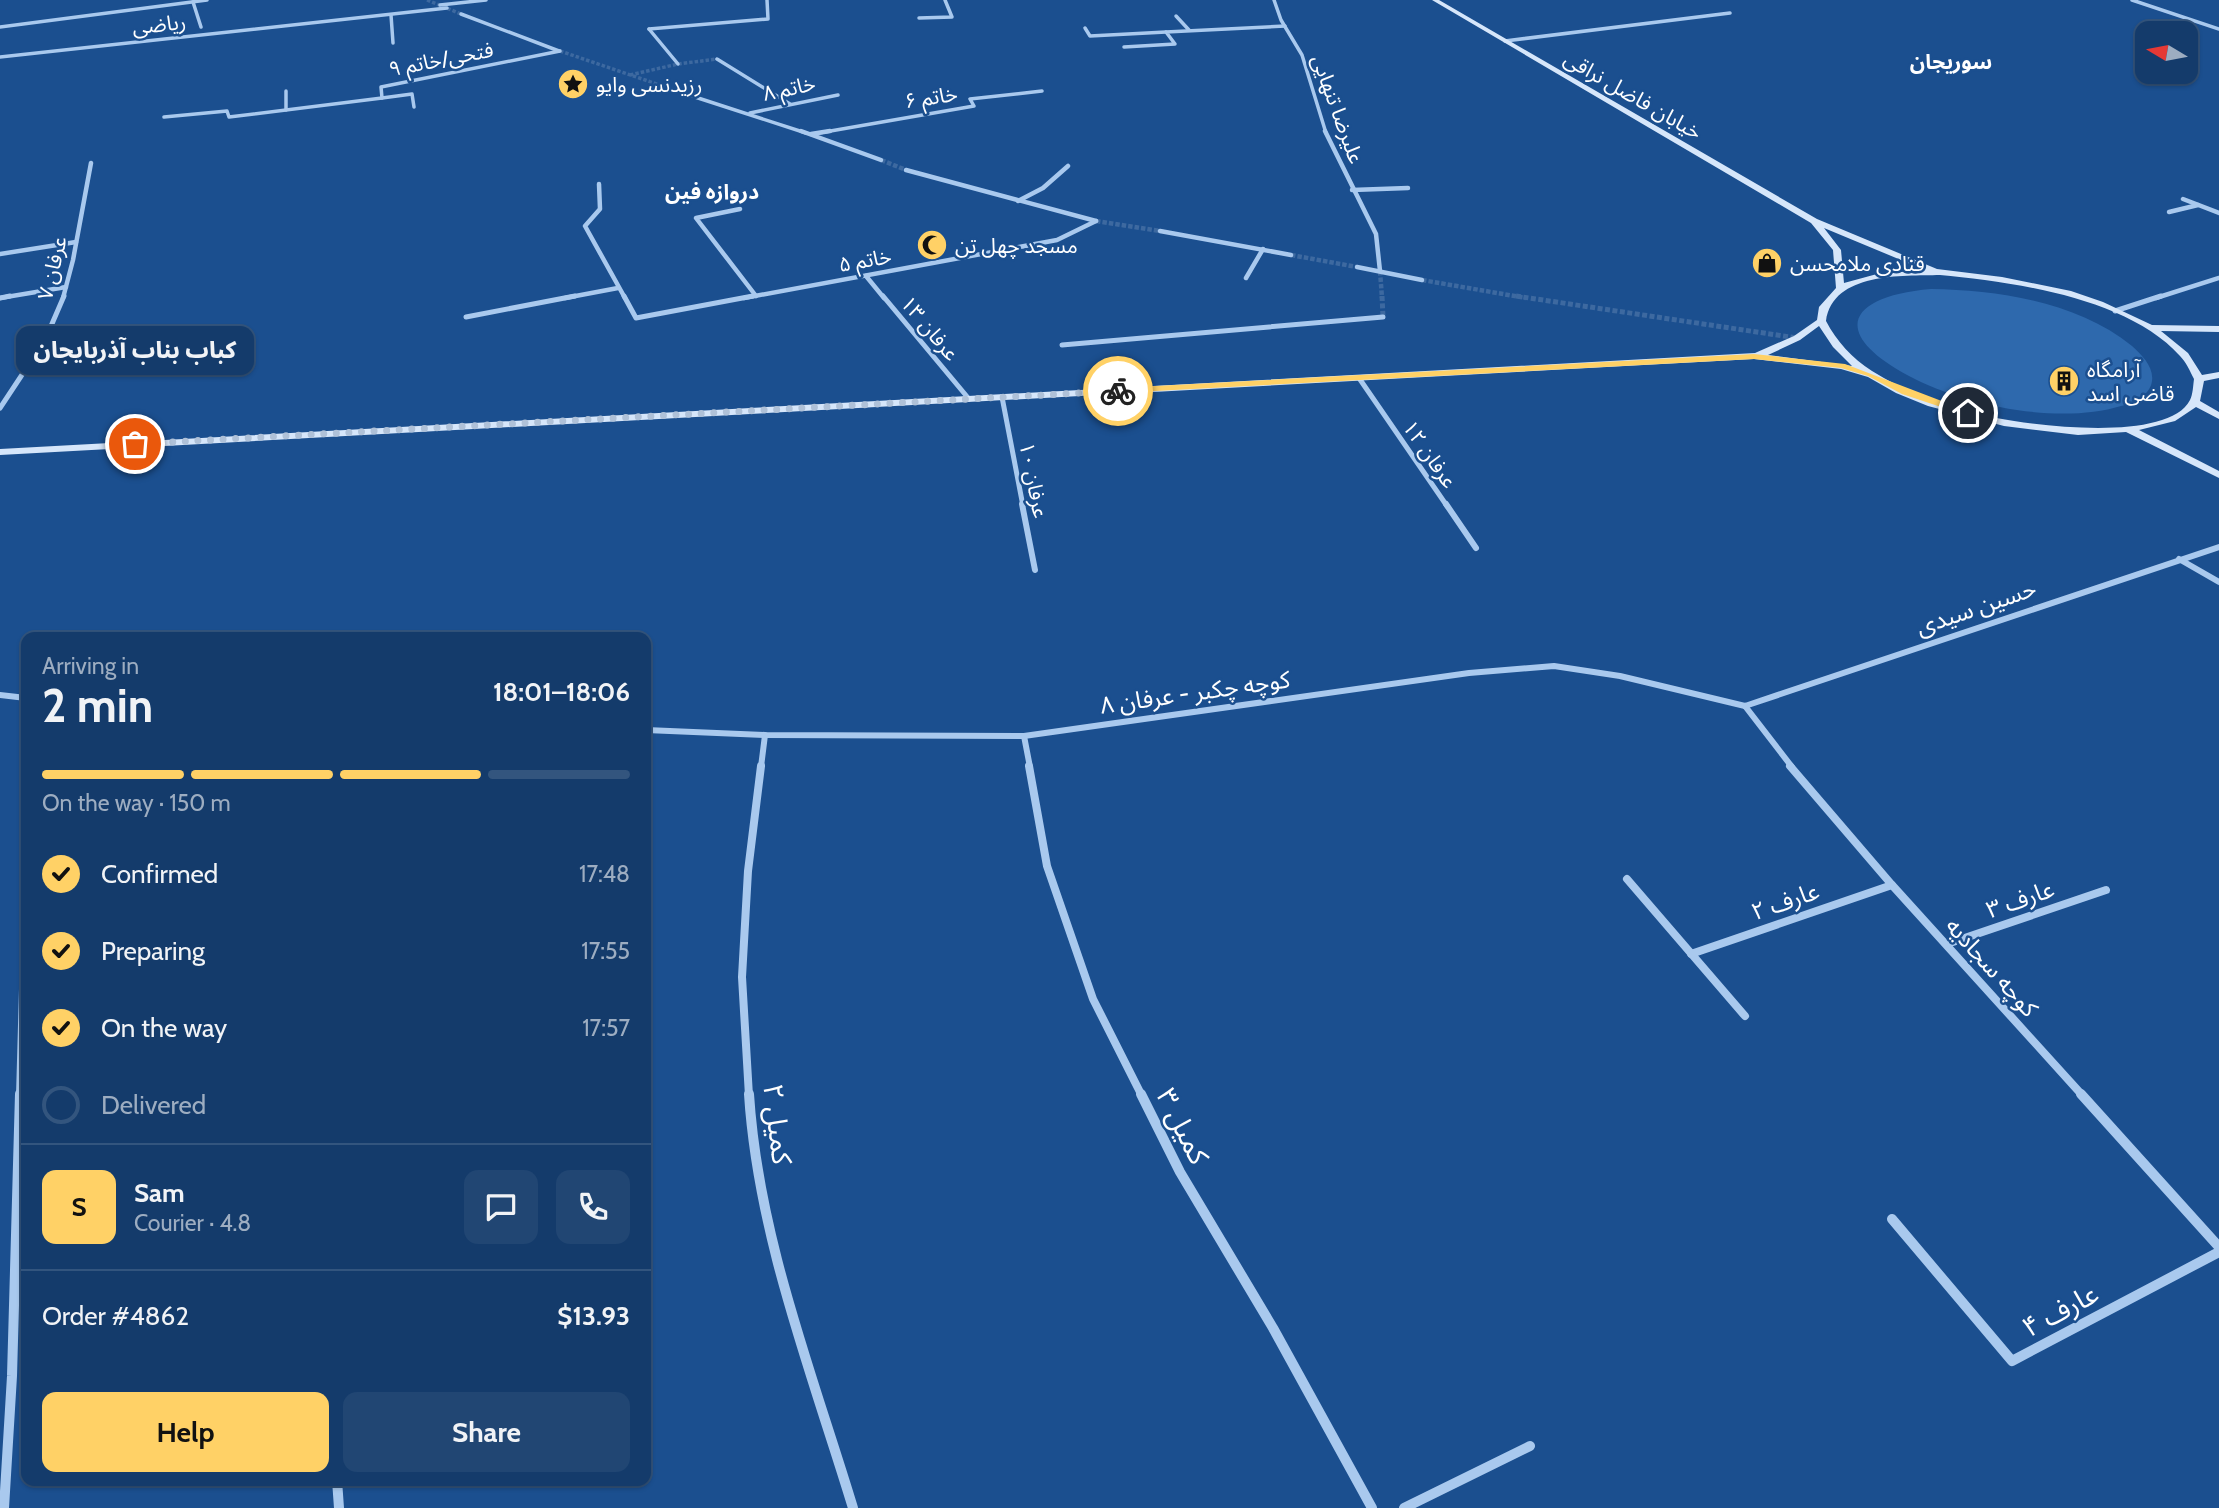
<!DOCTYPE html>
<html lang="en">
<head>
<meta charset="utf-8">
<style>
  body { margin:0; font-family:Cabin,"Noto Sans Arabic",sans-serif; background:#214673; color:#f1f3f6; height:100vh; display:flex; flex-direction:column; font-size:26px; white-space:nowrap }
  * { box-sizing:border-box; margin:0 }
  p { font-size:23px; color:#9dadc1 }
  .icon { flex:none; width:38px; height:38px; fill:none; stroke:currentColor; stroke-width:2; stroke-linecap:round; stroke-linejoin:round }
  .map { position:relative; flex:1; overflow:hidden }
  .details { position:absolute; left:21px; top:632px; width:630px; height:854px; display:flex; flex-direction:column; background:#143b6b; border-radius:14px; box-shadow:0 2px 5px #0004,0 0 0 2px #33557e }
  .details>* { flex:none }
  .needle { width:46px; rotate:280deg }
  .buttons { position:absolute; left:2135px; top:21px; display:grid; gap:14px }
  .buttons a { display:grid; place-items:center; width:63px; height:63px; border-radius:14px; background:#143b6b; box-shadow:0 2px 5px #0004,0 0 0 2px #33557e; font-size:35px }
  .pin { position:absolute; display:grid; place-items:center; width:60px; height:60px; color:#fff; margin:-30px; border:4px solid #fff; border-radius:50%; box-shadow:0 2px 7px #0007 }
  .courier { position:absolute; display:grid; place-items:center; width:70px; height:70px; margin:-35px; border:5px solid #ffd166; border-radius:50%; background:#fff; color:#222; box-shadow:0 2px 9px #0007 }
  .bubble { position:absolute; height:49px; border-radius:14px; background:#143b6b; box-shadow:0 2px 5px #0004,0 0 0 2px #33557e; font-size:23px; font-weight:800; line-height:49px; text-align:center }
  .summary em { font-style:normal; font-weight:800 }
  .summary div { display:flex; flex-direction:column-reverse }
  .summary { display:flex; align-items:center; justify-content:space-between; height:119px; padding:0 21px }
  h1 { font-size:46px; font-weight:800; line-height:52px }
  .bar { display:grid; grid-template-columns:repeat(4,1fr); gap:10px 7px; align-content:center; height:84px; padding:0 21px }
  .bar i { height:9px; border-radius:5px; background:#33557e }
  .bar .active { background:#ffd166 }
  .bar p { grid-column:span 4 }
  .line { display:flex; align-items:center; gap:18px; padding:0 21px; border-top:2px solid #33557e }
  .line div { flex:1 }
  .round { display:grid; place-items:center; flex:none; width:74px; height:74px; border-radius:14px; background:#214673 }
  ol { padding:0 21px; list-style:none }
  li { display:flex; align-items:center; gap:21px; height:77px }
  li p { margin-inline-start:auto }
  li .icon { padding:7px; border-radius:50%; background:#ffd166; color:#111; stroke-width:4 }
  li:last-child { color:#9dadc1 }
  li i { width:38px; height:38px; border:4px solid #33557e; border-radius:50% }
  .primary-button { display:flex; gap:14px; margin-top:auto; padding:14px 21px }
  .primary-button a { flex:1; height:80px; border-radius:14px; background:#ffd166; color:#111; font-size:28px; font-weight:800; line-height:80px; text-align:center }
  .primary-button a+a { background:#214673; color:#f1f3f6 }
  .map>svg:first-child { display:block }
  .green { fill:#2e69ad }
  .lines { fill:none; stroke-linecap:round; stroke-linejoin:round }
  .street-tunnel-far2 { stroke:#3d69a0; stroke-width:3.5; stroke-dasharray:3.5 2; stroke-linecap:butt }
  .street-tunnel-far1 { stroke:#3d69a0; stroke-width:4.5; stroke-dasharray:4.5 2; stroke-linecap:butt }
  .street-tunnel { stroke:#3d69a0; stroke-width:5; stroke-dasharray:5 2.5; stroke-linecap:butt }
  .street-far5 { stroke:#a9c9ee; stroke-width:3.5 }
  .street-far4 { stroke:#a9c9ee; stroke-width:4.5 }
  .street-far3 { stroke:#a9c9ee; stroke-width:5 }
  .street-far2 { stroke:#a9c9ee; stroke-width:6 }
  .street-far1 { stroke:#a9c9ee; stroke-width:8 }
  .street { stroke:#a9c9ee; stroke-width:10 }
  .secondary { fill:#d6e6fa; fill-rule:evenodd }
  .route { fill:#ffd166 }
  .done { stroke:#afc1d8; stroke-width:7; stroke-dasharray:0 12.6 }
  .labels { text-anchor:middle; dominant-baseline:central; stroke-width:5; stroke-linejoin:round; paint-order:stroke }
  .far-street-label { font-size:21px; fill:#fff; stroke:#1b4f8f }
  .far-neighbourhood-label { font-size:21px; font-weight:bold; fill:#fff; stroke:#1b4f8f }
  .far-poi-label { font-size:21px; fill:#fff; stroke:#1b4f8f; text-anchor:start }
  .street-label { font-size:24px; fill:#fff; stroke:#1b4f8f }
  .near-street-label { font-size:28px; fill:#fff; stroke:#1b4f8f }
</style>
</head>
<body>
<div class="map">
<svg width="2219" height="1508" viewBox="0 0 2219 1508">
  <rect width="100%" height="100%" fill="#1b4f8f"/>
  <!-- green -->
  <path class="green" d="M 1931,289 C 1999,290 2078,302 2132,346 C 2142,355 2154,367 2152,381 C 2150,396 2133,403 2121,406 C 2059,425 1965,406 1909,376 C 1828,333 1848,296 1931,289 Z"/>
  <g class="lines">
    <!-- street-tunnel-far2 -->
    <g class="street-tunnel-far2">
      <polyline points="427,0 461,14"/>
      <polyline points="560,51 695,97"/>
      <polyline points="630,75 678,64 717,59"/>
    </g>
    <!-- street-tunnel-far1 -->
    <g class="street-tunnel-far1">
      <polyline points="881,160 906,170"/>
      <polyline points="1096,221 1160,231"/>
      <polyline points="1291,255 1357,267"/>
      <polyline points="1380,271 1382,298"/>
      <polyline points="1422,280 1526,298"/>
    </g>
    <!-- street-tunnel -->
    <g class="street-tunnel">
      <polyline points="1382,296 1383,317"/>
      <polyline points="1516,296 1797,338"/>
    </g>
    <!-- street-far5 -->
    <g class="street-far5">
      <polyline points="1274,0 1281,20 1302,55 1326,133"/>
      <polyline points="2132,0 2219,29"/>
      <polyline points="193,2 201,27"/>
      <polyline points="440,5 486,0"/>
      <polyline points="461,14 559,51"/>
      <polyline points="391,15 393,43"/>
      <polyline points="1176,16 1189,30"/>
      <polyline points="919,18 952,17 945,0"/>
      <polyline points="0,27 207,0"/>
      <polyline points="1085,28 1090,36 1166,32"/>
      <polyline points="649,29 768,19 767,0"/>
      <polyline points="649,29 678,64"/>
      <polyline points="1505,41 1730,13"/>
      <polyline points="1124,47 1175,44 1166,32 1285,26"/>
      <polyline points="0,57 447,8"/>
      <polyline points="717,59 790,104"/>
      <polyline points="286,91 286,110"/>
      <polyline points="695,97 806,133"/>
      <polyline points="414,107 412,94 382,98 381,87 560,51"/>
      <polyline points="750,113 838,95"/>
      <polyline points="164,117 227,111 229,117 382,98"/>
      <polyline points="819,133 974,106 970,99 1042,91"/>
    </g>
    <!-- street-far4 -->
    <g class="street-far4">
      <polyline points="801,131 881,160"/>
      <polyline points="1325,131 1376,234 1380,271"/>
      <polyline points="811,134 830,131"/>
      <polyline points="906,170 1096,221"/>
      <polyline points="599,184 600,209 585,226 625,298"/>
      <polyline points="1352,190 1408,188"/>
      <polyline points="2183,199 2219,213"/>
      <polyline points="1018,201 1043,188 1068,166"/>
      <polyline points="740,209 696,218 756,296"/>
      <polyline points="2169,212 2198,205"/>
      <polyline points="1160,231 1291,255"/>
      <polyline points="0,254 76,242"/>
      <polyline points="1357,267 1422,280"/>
      <polyline points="866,276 884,298"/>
      <polyline points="1246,278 1263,249"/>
      <polyline points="0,298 66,287"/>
      <polyline points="63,298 73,260 91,163"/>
      <polyline points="565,298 618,288"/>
      <polyline points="744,298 1057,240 1096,221"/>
      <polyline points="2156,298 2219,278"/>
    </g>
    <!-- street-far3 -->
    <g class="street-far3">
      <polyline points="624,296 636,318 753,296"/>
      <polyline points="883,296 969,399"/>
      <polyline points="0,298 10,296"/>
      <polyline points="2115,311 2161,296"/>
      <polyline points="466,317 575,296"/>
      <polyline points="1062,345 1383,317"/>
      <polyline points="1359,378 1447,506"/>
      <polyline points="1002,397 1023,506"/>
      <polyline points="0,408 45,340 64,296"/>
    </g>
    <!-- street-far2 -->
    <g class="street-far2">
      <polyline points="1022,504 1035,570"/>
      <polyline points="1446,504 1476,548"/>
      <polyline points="2179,559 2219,582"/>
      <polyline points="0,695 26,698"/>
      <polyline points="1745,706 1792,767"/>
      <polyline points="1745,706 2219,547"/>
      <polyline points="646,730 765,735 1024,736 1469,673 1554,666 1620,676 1745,706"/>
      <polyline points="1024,736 1030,767"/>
      <polyline points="761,767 765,735"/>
    </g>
    <!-- street-far1 -->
    <g class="street-far1">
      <polyline points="1029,766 1047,866 1093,999 1142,1096"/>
      <polyline points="1790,766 1892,885 2083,1096"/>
      <polyline points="1627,879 1745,1016"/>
      <polyline points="1947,944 2106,890"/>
      <polyline points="1691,954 1892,885"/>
      <polyline points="20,1096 23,989"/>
      <polyline points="749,1096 742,977 748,871 761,766"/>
    </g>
    <!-- street -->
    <g class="street">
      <path d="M 749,1094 C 758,1236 812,1373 853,1508"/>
      <polyline points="1141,1094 1180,1172 1273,1328 1372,1508"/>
      <polyline points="2081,1094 2219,1247"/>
      <polyline points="1892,1219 2012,1361 2219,1252"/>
      <polyline points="337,1480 339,1508"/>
      <polyline points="4,1508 12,1376 20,1094"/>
      <polyline points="1404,1508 1530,1446"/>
    </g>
    <!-- secondary -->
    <path class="secondary" d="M 1432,0 L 1439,0 L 1817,219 L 1937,269 L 2002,277 L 2071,291 L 2103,302 L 2152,325 L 2219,326 L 2219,332 L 2161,331 L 2188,353 L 2202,375 L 2219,372 L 2219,378 L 2204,381 L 2200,401 L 2219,412 L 2219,419 L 2196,407 L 2175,421 L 2139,430 L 2219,471 L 2219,478 L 2126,432 L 2078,435 L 2004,426 L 1928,406 L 1896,393 L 1868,377 L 1841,369 L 1754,359 L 0,455 L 0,449 L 1755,353 L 1794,336 L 1817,320 L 1819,307 L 1836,288 L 1833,250 L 1811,223 ZM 1824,228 L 1925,270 L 1877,274 L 1844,283 L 1841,250 ZM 1940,275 C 2014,282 2128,298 2180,356 C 2186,362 2190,371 2194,379 C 2193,386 2193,394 2190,400 C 2167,446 2011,424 1970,412 C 1936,403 1902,390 1872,371 C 1852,358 1837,342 1826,321 C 1833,272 1902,276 1940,275 ZM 1819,326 L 1833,347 L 1852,366 L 1768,355 L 1800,340 Z"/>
  </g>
  <!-- route -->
  <polygon class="route" points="1754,354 1845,364 1973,413 1965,415 1902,394 1868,376 1841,368 1754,359 1118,393 1114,391 1118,388"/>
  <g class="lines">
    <!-- done -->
    <polyline class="done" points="135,444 1118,391"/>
  </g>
  <!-- icons -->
  <defs>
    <g id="sight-disc" transform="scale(1.575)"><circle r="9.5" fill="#ffd166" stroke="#1b4f8f"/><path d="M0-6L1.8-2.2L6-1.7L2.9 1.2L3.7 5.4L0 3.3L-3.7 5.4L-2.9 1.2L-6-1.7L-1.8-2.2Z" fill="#111"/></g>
    <g id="mosque-disc" transform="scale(1.575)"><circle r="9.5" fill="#ffd166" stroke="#1b4f8f"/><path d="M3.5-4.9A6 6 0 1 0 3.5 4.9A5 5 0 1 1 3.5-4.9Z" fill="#111"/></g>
    <g id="shop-disc" transform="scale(1.575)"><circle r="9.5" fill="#ffd166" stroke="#1b4f8f"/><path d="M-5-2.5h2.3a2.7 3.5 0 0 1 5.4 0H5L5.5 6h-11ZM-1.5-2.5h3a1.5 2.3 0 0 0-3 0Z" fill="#111"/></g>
    <g id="building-disc" transform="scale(1.575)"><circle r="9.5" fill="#ffd166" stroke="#1b4f8f"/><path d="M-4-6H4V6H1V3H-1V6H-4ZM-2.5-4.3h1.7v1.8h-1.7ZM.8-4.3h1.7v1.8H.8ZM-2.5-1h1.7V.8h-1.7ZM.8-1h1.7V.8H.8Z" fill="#111"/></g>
  </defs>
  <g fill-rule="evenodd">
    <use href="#sight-disc" x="573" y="84"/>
    <use href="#mosque-disc" x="932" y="245"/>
    <use href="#shop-disc" x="1767" y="263"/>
    <use href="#building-disc" x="2064" y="381"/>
  </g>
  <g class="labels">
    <!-- far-street labels -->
    <g class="far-street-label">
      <text transform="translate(159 24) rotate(-6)">ریاضی</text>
      <text transform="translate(441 59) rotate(-11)">فتحی/خاتم ۹</text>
      <text transform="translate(789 88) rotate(-12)">خاتم ۸</text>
      <text transform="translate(1633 95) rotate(30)">خیابان فاضل نراقی</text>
      <text transform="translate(931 97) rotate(-9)">خاتم ۶</text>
      <text transform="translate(1338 109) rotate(70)">علیرضا تنهایی</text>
      <text transform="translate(865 260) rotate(-10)">خاتم ۵</text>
      <text transform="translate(52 268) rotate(-76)">عرفان ۷</text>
      <text transform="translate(930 328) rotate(50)">عرفان ۱۳</text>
      <text transform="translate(1430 454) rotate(55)">عرفان ۱۲</text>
      <text transform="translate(1034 480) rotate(79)">عرفان ۱۰</text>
    </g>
    <!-- far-neighbourhood labels -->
    <g class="far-neighbourhood-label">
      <text x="1951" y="61">سوریجان</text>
      <text x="712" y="191">دروازه فین</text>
    </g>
    <!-- far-poi labels -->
    <g class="far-poi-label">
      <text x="596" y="84">رزیدنسی وایو</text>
      <text x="955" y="245">مسجد چهل تن</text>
      <text x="1790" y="263">قنادی ملامحسن</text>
      <text x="2087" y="369">آرامگاه<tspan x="2087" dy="24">قاضی اسد</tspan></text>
    </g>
    <!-- street labels -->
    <g class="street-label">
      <text transform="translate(1976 607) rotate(-19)">حسین سیدی</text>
      <text transform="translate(1195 692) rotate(-8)">کوچه چکبر - عرفان ۸</text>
      <text transform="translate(2020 899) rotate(-19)">عارف ۳</text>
      <text transform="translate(1785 901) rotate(-19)">عارف ۲</text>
      <text transform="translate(1992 967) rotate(48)">کوچه سجادیه</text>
    </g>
    <!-- near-street labels -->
    <g class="near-street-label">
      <text transform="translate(778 1124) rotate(83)">کمیل ۲</text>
      <text transform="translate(1183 1126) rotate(63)">کمیل ۳</text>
      <text transform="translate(2060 1310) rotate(-28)">عارف ۴</text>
    </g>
  </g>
</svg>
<div class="buttons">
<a><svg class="needle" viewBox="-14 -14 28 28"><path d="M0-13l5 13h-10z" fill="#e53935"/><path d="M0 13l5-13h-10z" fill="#9dadc1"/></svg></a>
</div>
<div class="pin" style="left:135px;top:444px;background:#ea580c"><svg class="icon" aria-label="bag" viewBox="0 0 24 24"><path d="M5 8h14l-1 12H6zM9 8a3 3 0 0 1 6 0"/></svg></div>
<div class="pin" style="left:1968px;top:413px;background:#1f2937"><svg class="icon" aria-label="home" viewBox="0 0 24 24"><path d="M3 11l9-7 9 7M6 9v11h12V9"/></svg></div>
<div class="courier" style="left:1118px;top:391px"><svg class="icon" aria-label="bike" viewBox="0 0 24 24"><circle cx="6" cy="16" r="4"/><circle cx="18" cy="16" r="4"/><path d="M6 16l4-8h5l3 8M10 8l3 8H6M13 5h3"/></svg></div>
<div class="bubble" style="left:16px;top:326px;width:238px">کباب بناب آذربایجان</div>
<section class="details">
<div class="summary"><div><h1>2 min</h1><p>Arriving in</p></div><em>18:01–18:06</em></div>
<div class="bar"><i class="active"></i><i class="active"></i><i class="active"></i><i></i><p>On the way · 150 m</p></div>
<ol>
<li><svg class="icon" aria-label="check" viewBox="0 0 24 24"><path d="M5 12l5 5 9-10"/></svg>Confirmed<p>17:48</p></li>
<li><svg class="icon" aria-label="check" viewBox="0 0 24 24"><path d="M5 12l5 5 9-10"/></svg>Preparing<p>17:55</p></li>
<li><svg class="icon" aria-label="check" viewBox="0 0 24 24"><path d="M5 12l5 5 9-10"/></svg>On the way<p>17:57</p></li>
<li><i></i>Delivered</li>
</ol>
<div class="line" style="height:126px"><b class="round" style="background:#ffd166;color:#111">S</b><div><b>Sam</b><p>Courier · 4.8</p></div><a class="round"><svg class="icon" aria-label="chat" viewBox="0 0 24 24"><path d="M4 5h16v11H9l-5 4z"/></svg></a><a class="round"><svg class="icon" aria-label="phone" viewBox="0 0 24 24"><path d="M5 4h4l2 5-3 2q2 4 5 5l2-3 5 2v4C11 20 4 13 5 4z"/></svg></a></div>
<div class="line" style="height:91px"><div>Order #4862</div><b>$13.93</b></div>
<div class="primary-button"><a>Help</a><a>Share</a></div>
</section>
</div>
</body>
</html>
